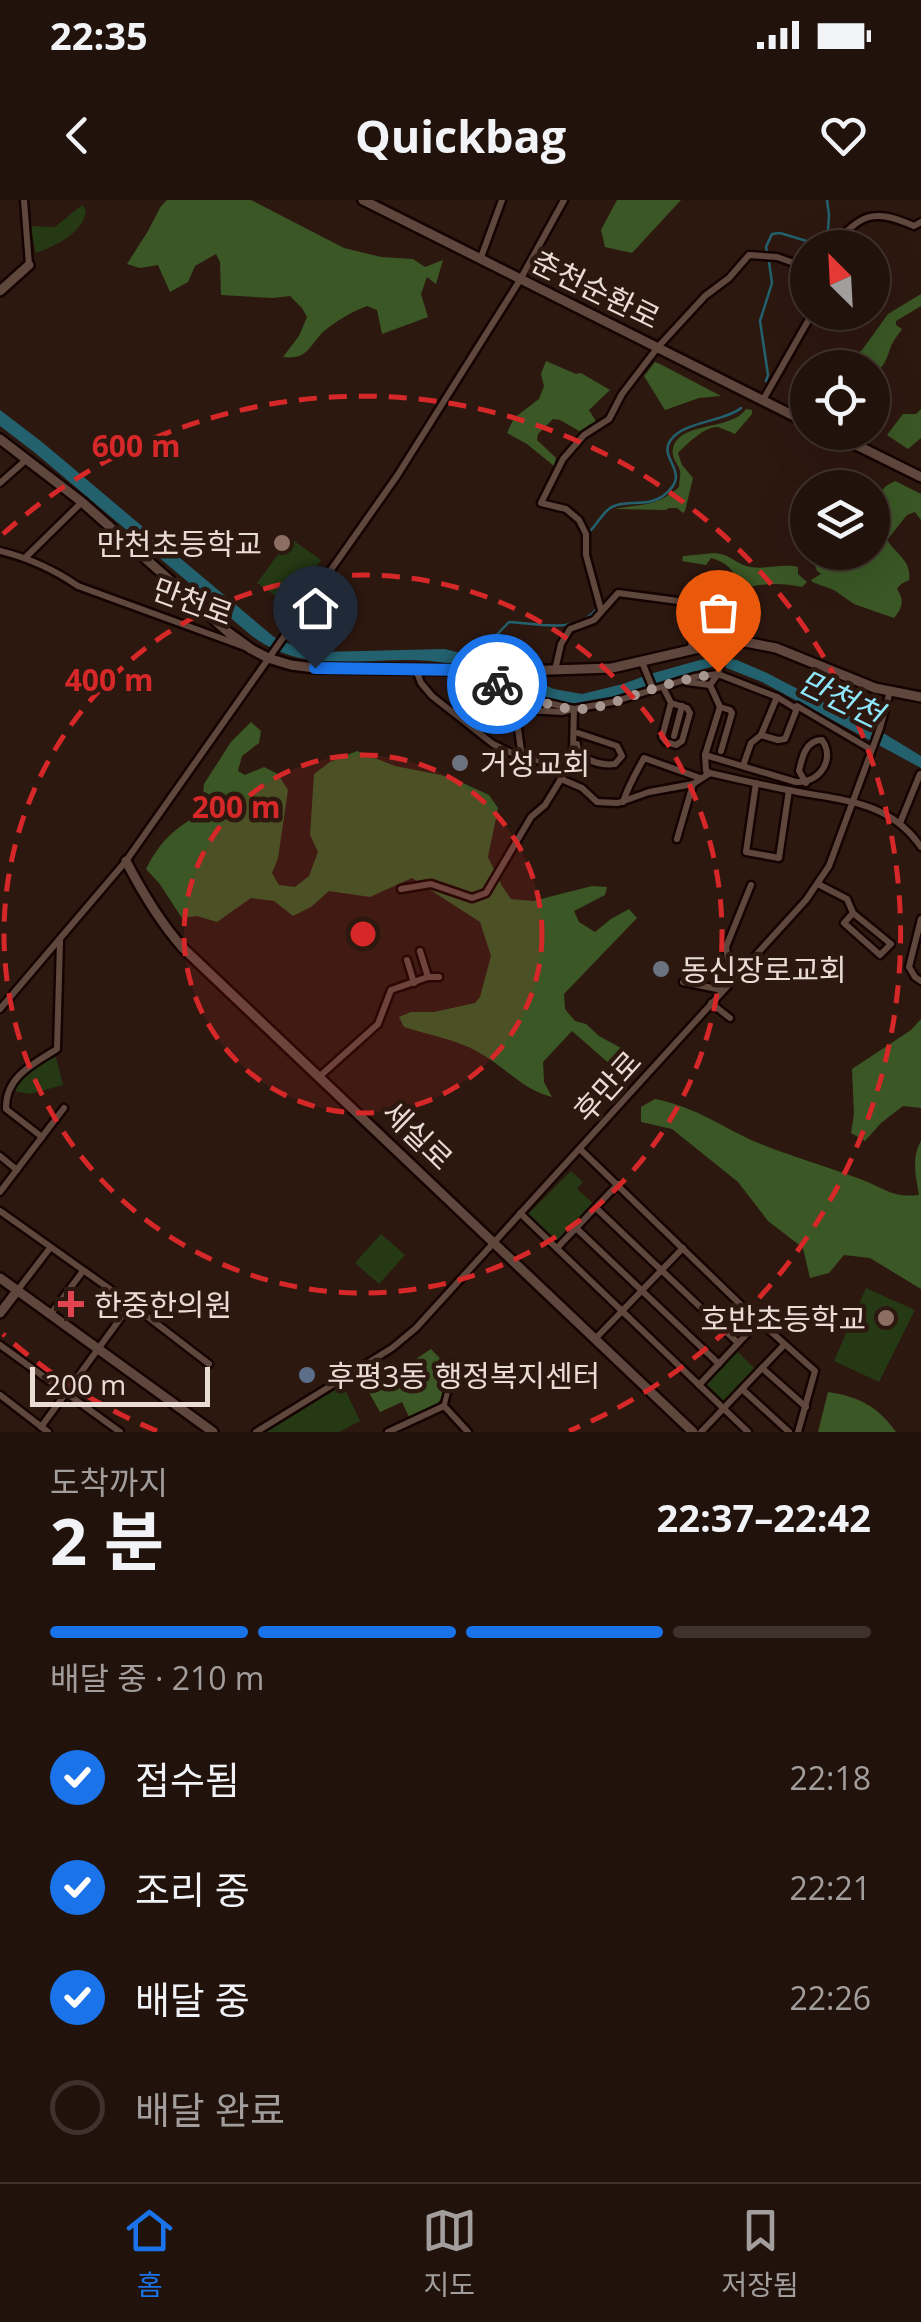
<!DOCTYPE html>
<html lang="ko">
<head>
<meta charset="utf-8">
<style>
  body { margin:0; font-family:"Open Sans","Noto Sans KR",sans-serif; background:#2e201a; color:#f1f3f6; height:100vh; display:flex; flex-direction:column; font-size:38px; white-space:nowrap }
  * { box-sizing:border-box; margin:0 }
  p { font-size:32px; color:#a29e9d }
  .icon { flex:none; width:55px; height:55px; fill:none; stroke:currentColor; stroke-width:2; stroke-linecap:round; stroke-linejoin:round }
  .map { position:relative; height:1232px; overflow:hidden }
  .sheet { display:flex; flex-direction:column; background:#22120c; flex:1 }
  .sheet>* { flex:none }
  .needle { width:65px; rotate:336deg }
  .buttons { position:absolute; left:790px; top:30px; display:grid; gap:20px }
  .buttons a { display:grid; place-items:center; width:100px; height:100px; border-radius:50%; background:#22120c; box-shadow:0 10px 40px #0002,0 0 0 2px #3f322d; font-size:50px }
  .scale { position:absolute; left:30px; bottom:25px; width:180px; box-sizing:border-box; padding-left:10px; border:5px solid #eadbd5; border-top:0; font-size:28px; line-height:35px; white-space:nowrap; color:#eadbd5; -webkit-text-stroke:8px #2d1810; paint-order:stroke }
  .pin { position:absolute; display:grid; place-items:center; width:85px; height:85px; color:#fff; margin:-102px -42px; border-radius:50% 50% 50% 0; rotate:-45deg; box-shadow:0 0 10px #0007 }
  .pin .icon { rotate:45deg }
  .courier { position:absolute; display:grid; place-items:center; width:100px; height:100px; margin:-50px; border:8px solid #1a73e8; border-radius:50%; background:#fff; color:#222; box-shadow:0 2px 12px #0007 }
  .overview em { font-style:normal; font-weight:700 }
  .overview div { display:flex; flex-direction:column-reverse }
  .overview { display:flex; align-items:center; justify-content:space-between; height:170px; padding:0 50px }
  h1 { font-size:65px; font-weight:700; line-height:75px }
  .bar { display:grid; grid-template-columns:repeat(4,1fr); gap:15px 10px; align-content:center; height:120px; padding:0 50px }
  .bar i { height:12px; border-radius:8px; background:#3f322d }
  .bar .current { background:#1a73e8 }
  .bar p { grid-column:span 4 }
  ol { padding:0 50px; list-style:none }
  li { display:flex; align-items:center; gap:30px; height:110px }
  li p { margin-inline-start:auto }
  li .icon { padding:10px; border-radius:50%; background:#1a73e8; color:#fff; stroke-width:4 }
  li:last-child { color:#a29e9d }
  li i { width:55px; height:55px; border:5px solid #3f322d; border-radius:50% }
  .status { display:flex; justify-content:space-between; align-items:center; height:70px; padding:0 50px; background:#22120c; direction:ltr }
  .status svg { height:28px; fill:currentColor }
  header { display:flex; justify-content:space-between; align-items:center; height:130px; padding:0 50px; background:#22120c; font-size:45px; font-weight:700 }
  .menu { display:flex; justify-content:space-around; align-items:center; height:140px; border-top:2px solid #3f322d; background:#22120c; font-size:28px; color:#a29e9d }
  .menu a { display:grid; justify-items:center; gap:5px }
  .menu .current { color:#1a73e8 }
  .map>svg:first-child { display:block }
  .green { fill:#243914 }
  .forest { fill:#3a5725 }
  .water { fill:#22616d }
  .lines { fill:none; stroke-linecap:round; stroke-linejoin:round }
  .stream { stroke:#22616d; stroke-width:2.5 }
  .pedestrian-casing { stroke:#140301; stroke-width:10 }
  .minor-casing { stroke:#140301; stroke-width:11 }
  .tertiary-casing { stroke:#140301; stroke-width:14 }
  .pedestrian { stroke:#60473e; stroke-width:5 }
  .minor { stroke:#60473e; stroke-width:6 }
  .tertiary { stroke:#60473e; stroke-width:9 }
  .done { stroke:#a89790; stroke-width:10; stroke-dasharray:0 18 }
  .route { stroke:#1a73e8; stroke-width:12 }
  .ring { fill:none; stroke:#d62828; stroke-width:5; stroke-dasharray:18 12 }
  .education-dot { fill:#8d6e63; stroke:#2d1810; stroke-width:4 }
  .worship-dot { fill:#6b7280; stroke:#2d1810; stroke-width:4 }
  .health-dot { fill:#e0444e; stroke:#2d1810; stroke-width:4 }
  .service-dot { fill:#5c6f8a; stroke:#2d1810; stroke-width:4 }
  .labels { text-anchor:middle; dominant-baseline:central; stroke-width:9; stroke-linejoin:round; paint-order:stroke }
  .street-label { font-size:30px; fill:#eadbd5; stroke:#2d1810 }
  .poi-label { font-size:30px; fill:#eadbd5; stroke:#2d1810; text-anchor:start }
  .water-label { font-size:32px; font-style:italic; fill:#8ee7fb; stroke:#2d1810 }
  .centre { fill:#d62828; stroke:#2d1810; stroke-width:5 }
  .ring-label { font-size:30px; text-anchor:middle; font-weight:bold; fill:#d62828; stroke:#2d1810; stroke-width:9; stroke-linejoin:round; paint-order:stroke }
</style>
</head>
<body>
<div class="status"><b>22:35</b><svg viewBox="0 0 49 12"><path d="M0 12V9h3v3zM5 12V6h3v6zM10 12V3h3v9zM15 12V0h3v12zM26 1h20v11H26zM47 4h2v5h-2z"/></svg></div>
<header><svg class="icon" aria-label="back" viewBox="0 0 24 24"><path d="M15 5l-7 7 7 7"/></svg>Quickbag<svg class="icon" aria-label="heart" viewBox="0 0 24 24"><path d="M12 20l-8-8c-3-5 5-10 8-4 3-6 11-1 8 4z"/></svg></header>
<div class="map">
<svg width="921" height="1232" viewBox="0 0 921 1232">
  <rect width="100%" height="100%" fill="#2d1810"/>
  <!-- green -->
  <g class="green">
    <path d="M 82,5 L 86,10 C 84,33 55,46 36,53 L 30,26 L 55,27 Z"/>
    <polygon points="290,338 321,360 289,405 257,383"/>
    <path d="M 56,857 L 63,885 L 30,894 L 13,891 C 21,872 38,863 56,857 Z"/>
    <polygon points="571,971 583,982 577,989 595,1005 557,1044 527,1015"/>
    <polygon points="381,1034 405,1055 379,1084 355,1063"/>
    <polygon points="866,1088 915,1110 879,1182 834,1161"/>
    <polygon points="736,1150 756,1170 725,1202 704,1183"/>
    <polygon points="343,1185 360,1221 339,1232 266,1232"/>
  </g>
  <!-- forest -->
  <g class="forest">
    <path d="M 167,0 L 251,0 L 344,48 L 381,57 L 413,59 L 425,67 L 443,60 L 436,84 L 427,77 L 421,94 L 428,117 L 382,134 L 377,110 L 367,106 C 351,112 336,121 323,132 C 309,146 308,160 283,157 L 299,136 L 307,117 L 302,108 L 290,96 L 273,98 L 221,95 L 220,62 L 216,54 L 195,66 L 188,82 L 170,92 L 158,65 L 140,68 L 127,64 L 148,31 L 161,6 Z"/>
    <polygon points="617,0 681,0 632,53 605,47 601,30"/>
    <path d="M 921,94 L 921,106 L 896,121 L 896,125 L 902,129 C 898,135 892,142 890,149 C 886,161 884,167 873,173 L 872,168 L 840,167 L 862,150 L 888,114 Z"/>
    <polygon points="546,161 576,174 581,173 610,190 589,210 597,223 589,225 581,232 560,220 553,219 538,234 537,240 556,258 554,266 527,244 507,233 514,218 539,199 544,186 541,174"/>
    <polygon points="655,162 660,164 721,196 699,198 665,210 644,176"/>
    <path d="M 746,209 L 752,210 L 752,214 L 735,234 C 733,233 719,227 717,227 C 704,227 687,244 678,253 L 682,265 L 693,278 L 685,311 L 683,313 L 677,308 L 669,308 L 666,310 L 615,309 C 643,303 655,308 679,287 C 679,282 681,276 680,271 C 678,263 671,258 673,249 C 678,221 732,231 746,209 Z"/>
    <polygon points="921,209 921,238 908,249 887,235 903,214 916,214"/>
    <path d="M 895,281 L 921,294 L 921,320 L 915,312 L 907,315 L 887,340 C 896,354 912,361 909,380 L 901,384 L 897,389 C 905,401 902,408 894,418 L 854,404 L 834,390 L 812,382 L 811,380 L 821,374 L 817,371 L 811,353 L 872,352 L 873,300 L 886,286 Z"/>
    <path d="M 715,353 C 729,354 734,362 746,366 C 762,371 781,363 798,367 L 798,374 L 807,382 L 802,387 C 785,383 766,383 749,387 C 730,375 735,365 711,358 L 706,365 L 682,361 L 683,356 Z"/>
    <path d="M 251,522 L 261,531 L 259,543 L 242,556 L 238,571 L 245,575 L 264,567 L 278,574 L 288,590 L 278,658 L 272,673 L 279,685 L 295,687 L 309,676 L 318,652 L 310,635 L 314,574 L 330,562 L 357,551 L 395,566 L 441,575 L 463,583 L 489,595 L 498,608 L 488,657 L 502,686 L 511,699 L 533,701 L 592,686 L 607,687 L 605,695 L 574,711 L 579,722 L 595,732 L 611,719 L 629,709 L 637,718 L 564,794 L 565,809 L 575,821 L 586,824 L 599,836 L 632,854 L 631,871 L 628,880 L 572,831 L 543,862 L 544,882 L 552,897 C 523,890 504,866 478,852 C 456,839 428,835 404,827 L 399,817 L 411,812 L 434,812 L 475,803 L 480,797 L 491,756 L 480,722 L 412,678 L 370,697 L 329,691 L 311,707 L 293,716 L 274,701 L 251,698 L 217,722 L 197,716 L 182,718 L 159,683 L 146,669 C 161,640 173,630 201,613 L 204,584 L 231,542 Z"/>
    <polygon points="921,819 921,908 903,906 881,923 865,941 851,933 854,914 852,869 911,830"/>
    <path d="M 655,899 C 694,907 714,922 749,939 C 785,955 823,965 860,979 C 885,988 891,998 919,995 C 916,977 911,958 921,941 L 921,1089 L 870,1058 L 844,1055 L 829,1073 L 810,1078 L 803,1048 L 768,1021 L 738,982 L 672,929 L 641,922 L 641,907 Z"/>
    <path d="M 431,1149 L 449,1168 C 441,1205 444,1203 410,1219 L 402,1202 L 380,1212 L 368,1191 Z"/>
    <path d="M 828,1192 C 860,1197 877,1206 896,1232 L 818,1232 Z"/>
  </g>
  <!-- water -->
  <path class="water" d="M 0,210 L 42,242 L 274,437 L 297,447 L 320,452 L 445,449 L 494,462 L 554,489 L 582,494 L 623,484 L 650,474 L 700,460 L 717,457 L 737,460 L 767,473 L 885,534 L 921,556 L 921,568 L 762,482 L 719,465 C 676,474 637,500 594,505 C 537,511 493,469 439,462 C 371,453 313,480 252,436 L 34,252 L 0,226 Z"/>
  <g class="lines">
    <!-- stream -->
    <g class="stream">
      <polyline points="767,52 766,47 772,34 780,33 810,42 828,30 829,15 827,0"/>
      <polyline points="766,181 768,175 760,121 772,83 769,62"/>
      <path d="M 589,332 C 599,323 604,308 617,305 C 632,301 649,306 663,296 C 694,273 658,260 670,241 C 683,221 724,222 741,208"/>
      <polyline points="583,338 587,372"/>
      <path d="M 488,444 L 509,422 C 535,423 579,435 597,408 L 596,402"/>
      <polyline points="463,455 476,451"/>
    </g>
    <!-- pedestrian casing -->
    <g class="pedestrian-casing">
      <polyline id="pedestrian" points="444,1206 455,1163"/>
    </g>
    <!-- minor casing -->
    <g class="minor-casing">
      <g id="minor">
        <polyline points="24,0 29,65"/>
        <path d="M 830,48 C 862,15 870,7 914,26 L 921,22"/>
        <polyline points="480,60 502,0"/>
        <polyline points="867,112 868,115"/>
        <polyline points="763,200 813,112"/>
        <polyline points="0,283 27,259"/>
        <path d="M 0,351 C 29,358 53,369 78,386 L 245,447"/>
        <polyline points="26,357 82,302"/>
        <polyline points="601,410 586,355 586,334 579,320 566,309 541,303 563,259 584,235 609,219 622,194 658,147 705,96 729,78 749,55 777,57 808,68"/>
        <polyline points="642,462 653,489"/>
        <path d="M 416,470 L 421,483 L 432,496 L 493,544 L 522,558 L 549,562 L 559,570 L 561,579 L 582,588 L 597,602 L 618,603 L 649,592 L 693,584 L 710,573 C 736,579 762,585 788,590 C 840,601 888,599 921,647"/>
        <polyline points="555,470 561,444 570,429 594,420 618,393 701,404 690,450"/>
        <polyline points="464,471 472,479 525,506 524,513 517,521 522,558"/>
        <polyline points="472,473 532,499 574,509"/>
        <polyline points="687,482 710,485"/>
        <polyline points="663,487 671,503 662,537 666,542 676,545 682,541 690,513 687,508 671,503"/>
        <polyline points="797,506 870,549"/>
        <polyline points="526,510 563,512 573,509"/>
        <polyline points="674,536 682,506"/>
        <path d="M 577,544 C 577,559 601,566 615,564 L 622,556 L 617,546 L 578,533"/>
        <polyline points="721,551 732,513 730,510 720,507 710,485 718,474 726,444"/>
        <path d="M 705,555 L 796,582 C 819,584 836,559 822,540 C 806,540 802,557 799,571 L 806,583"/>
        <polyline points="743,566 751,543 761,535 777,497"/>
        <polyline points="710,573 706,571 705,555 720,507"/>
        <polyline points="756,583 746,652 779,658 789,590"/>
        <path d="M 623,602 C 629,584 636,573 644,558 L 700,578"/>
        <polyline points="900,623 920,574"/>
        <polyline points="677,639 693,584"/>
        <polyline points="818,684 847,699 853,713 844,723 880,755 891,744 853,713"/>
        <polyline points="401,689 431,684 472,698 486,693 531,617 545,605 561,579 573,548 574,509 613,502 694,477 718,474 777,497 795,508 796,511 785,539 778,540 761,535"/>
        <polyline points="921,719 909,767 915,777 921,781"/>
        <polyline points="420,751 428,777"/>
        <polyline points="407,760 414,783"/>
        <polyline points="731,779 726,747 751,685"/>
        <polyline points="683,782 722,790"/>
        <polyline points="711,803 730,818"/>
        <polyline points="0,809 126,661 397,276 520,80 564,0"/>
        <polyline points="320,876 378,824 391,790 428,777 439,777"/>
        <path d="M 42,937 L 6,909 C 5,877 33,864 57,849 L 60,741"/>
        <polyline points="580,949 741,1105 815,1171 798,1232"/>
        <polyline points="0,956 17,970"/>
        <polyline points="0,992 64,908"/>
        <polyline points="596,1008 738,1143"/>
        <polyline points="0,1011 131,1104 209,1164"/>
        <polyline points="520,1013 748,1232"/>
        <polyline points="576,1028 719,1164"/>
        <polyline points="557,1048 618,984"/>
        <polyline points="17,1091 50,1048"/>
        <polyline points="50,1115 83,1071"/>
        <polyline points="595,1139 683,1048"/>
        <polyline points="0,1145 120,1232"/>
        <polyline points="762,1168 806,1207"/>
        <polyline points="699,1185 759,1121"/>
        <polyline points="742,1189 789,1232"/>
        <polyline points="0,1195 48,1232"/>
        <polyline points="41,1227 131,1104"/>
        <polyline points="256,1232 392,1148 416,1128 806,700 829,666 880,528 890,491"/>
        <polyline points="388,1232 444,1206 468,1232"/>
        <polyline points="701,1232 784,1145"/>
      </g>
    </g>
    <!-- tertiary casing -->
    <g class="tertiary-casing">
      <g id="tertiary">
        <polyline points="363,0 808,223"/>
        <polyline points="0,91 29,65"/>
        <polyline points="830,232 921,277"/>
        <polyline points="0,239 82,302 229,433 251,449 268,458 291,465 315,468 520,471 612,468 712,445 745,442 776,448 875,488 921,497"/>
        <path d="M 126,661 C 142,692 159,721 183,748 L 693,1232"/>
        <polyline points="0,1078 213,1232"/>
        <polyline points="0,1113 17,1091"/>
      </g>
    </g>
    <!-- pedestrian -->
    <use href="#pedestrian" class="pedestrian"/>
    <!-- minor -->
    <use href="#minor" class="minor"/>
    <!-- tertiary -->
    <use href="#tertiary" class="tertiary"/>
  </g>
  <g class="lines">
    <!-- done -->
    <path class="done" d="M 497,484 C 521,495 547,506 572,509 C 595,511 620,500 641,493 C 667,484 691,477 718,474 L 718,472"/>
    <!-- route -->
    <polyline class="route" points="315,468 466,470 497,484"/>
  </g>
  <!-- distance rings -->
  <circle cx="363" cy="734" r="179" fill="#d62828" fill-opacity=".12"/>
  <g class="ring">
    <circle cx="363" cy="734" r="179"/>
    <circle cx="363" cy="734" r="359"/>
    <path d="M157 1231A538 538 0 0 1 3 1134M3 334A538 538 0 1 1 569 1231"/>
  </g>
  <!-- markers -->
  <g class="education-dot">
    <circle cx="282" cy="343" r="10"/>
    <circle cx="886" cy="1118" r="10"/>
  </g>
  <g class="worship-dot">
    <circle cx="460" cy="563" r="10"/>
    <circle cx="661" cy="769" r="10"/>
  </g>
  <path class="health-dot" d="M66 1089h10v10h10v10h-10v10h-10v-10h-10v-10h10z"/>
  <circle class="service-dot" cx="307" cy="1175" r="10"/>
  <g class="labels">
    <!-- street labels -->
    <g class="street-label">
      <text transform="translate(596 89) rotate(26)">춘천순환로</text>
      <text transform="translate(193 401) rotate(20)">만천로</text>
      <text transform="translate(607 886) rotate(-48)">후만로</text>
      <text transform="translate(418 935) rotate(44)">세실로</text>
    </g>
    <!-- poi labels -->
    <g class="poi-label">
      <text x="262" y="343" text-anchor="end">만천초등학교</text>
      <text x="480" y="563">거성교회</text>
      <text x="681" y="769">동신장로교회</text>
      <text x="94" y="1104">한중한의원</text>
      <text x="866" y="1118" text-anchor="end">호반초등학교</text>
      <text x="327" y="1175">후평3동 행정복지센터</text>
    </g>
    <!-- water labels -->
    <g class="water-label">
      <text transform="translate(841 497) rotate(26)">만천천</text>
    </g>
  </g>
  <circle cx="363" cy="734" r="15" class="centre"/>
  <g class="ring-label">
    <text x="136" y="257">600 m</text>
    <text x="109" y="491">400 m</text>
    <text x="236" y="618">200 m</text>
  </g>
</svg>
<div class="buttons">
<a><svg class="needle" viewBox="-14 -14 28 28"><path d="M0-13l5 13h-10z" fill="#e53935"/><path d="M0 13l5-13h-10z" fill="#a29e9d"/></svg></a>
<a><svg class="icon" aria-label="locate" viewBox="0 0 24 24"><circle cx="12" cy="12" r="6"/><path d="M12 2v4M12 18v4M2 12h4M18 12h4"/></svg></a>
<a><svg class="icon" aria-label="layers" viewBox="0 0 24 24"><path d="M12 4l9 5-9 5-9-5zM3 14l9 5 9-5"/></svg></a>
</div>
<div class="scale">200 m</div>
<div class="pin" style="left:718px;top:472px;background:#ea580c"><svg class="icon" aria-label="bag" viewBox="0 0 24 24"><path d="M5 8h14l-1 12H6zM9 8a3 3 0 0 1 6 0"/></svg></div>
<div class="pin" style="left:315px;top:468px;background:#1f2937"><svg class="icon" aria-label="home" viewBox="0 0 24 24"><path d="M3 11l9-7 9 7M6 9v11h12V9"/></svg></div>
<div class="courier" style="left:497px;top:484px"><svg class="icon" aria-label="bike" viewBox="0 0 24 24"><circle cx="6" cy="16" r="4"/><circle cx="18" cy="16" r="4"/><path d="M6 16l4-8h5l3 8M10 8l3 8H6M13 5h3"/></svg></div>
</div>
<section class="sheet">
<div class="overview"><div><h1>2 분</h1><p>도착까지</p></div><em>22:37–22:42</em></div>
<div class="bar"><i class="current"></i><i class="current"></i><i class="current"></i><i></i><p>배달 중 · 210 m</p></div>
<ol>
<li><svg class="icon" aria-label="check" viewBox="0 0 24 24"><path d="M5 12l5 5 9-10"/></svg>접수됨<p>22:18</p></li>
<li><svg class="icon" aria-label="check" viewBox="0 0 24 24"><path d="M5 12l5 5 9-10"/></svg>조리 중<p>22:21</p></li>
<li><svg class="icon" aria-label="check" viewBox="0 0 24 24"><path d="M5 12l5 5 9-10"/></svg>배달 중<p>22:26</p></li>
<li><i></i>배달 완료</li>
</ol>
</section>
<nav class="menu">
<a class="current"><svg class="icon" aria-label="home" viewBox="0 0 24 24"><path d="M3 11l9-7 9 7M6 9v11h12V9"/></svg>홈</a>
<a><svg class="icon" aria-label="map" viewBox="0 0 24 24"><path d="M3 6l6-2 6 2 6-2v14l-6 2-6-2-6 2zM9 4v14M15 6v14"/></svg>지도</a>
<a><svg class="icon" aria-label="saved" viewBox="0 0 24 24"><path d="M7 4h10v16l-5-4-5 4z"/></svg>저장됨</a>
</nav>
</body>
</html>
